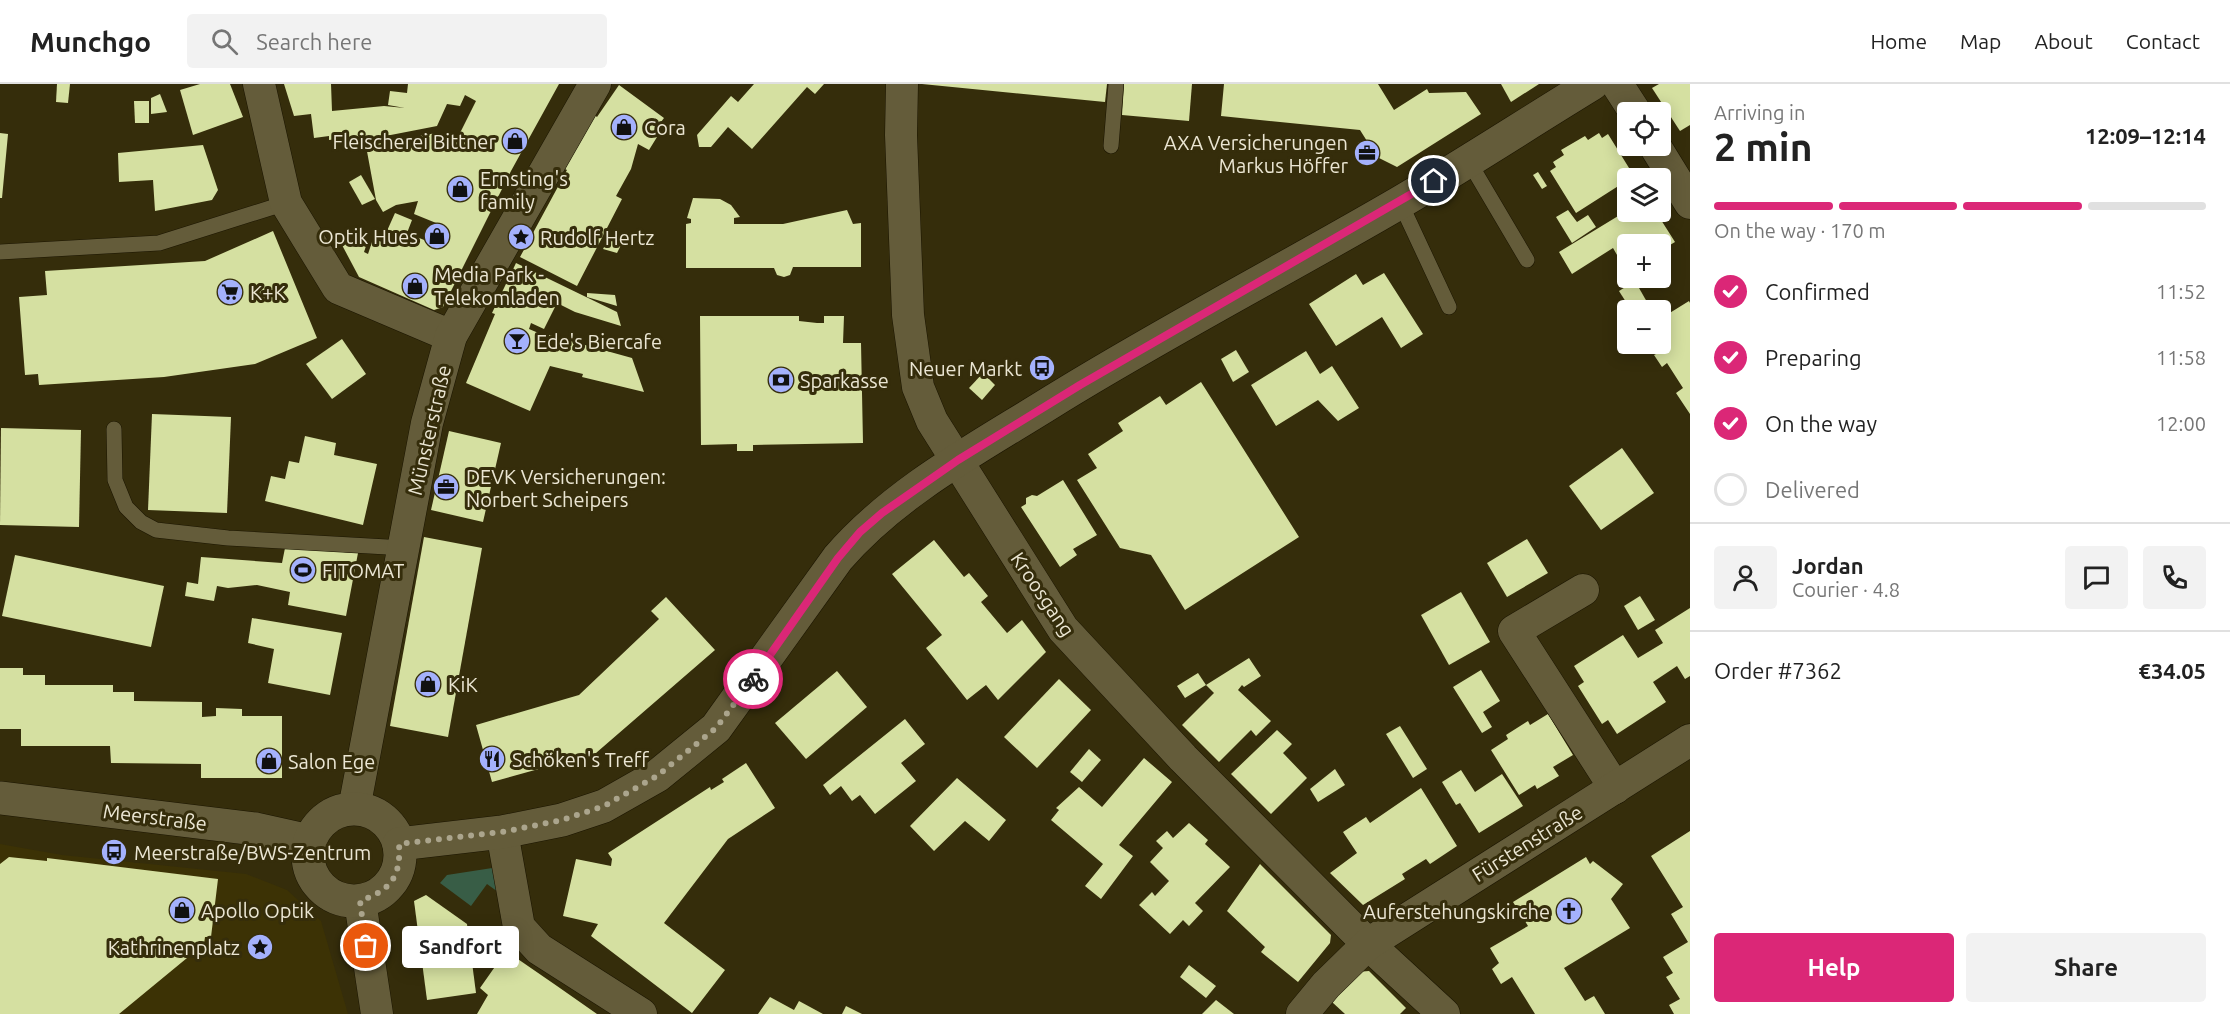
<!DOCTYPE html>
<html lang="en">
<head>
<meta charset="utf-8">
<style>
  body { margin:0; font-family:Ubuntu,sans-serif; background:#f2f2f2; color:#222; height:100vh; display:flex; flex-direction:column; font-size:22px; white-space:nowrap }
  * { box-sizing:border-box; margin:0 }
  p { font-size:20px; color:#767676 }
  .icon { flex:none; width:33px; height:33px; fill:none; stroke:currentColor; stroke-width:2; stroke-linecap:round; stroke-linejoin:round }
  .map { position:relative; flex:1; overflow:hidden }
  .side { display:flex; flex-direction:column; background:#fff; width:540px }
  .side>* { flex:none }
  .fabs { position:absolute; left:1617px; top:18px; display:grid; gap:12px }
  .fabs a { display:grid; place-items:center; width:54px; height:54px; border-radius:6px; background:#fff; box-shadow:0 3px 15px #0003; font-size:30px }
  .pin { position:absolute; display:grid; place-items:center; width:51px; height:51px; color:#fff; margin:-26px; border:3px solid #fff; border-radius:50%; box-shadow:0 2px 6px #0007 }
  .courier { position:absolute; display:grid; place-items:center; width:60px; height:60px; margin:-30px; border:4px solid #db2777; border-radius:50%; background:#fff; color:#222; box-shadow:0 2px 8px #0007 }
  .bubble { position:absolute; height:42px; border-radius:6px; background:#fff; box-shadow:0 3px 15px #0003; font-size:20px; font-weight:700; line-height:42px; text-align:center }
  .overview em { font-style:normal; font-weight:700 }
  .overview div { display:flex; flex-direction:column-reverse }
  .overview { display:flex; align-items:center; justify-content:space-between; height:102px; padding:0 24px }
  h1 { font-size:39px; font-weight:700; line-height:45px }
  .bar { display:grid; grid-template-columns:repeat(4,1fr); gap:9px 6px; align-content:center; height:72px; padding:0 24px }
  .bar i { height:8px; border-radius:4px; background:#e0e0e0 }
  .bar .on { background:#db2777 }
  .bar p { grid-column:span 4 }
  .line { display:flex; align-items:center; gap:15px; padding:0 24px; border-top:2px solid #e0e0e0 }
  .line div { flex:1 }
  .round { display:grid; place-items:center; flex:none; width:63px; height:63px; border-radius:6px; background:#f2f2f2 }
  ol { padding:0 24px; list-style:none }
  li { display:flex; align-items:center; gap:18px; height:66px }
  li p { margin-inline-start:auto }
  li .icon { padding:6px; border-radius:50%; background:#db2777; color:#fff; stroke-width:4 }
  li:last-child { color:#767676 }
  li i { width:33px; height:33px; border:3px solid #e0e0e0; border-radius:50% }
  .action { display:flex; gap:12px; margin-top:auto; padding:12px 24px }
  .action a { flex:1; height:69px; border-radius:6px; background:#db2777; color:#fff; font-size:24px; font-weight:700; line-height:69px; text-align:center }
  .action a+a { background:#f2f2f2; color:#222 }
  header { display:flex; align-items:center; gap:36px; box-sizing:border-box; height:84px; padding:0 30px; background:#fff; border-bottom:2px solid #e0e0e0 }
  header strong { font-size:28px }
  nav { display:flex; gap:33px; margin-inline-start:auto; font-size:21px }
  .search { width:420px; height:54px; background:#f2f2f2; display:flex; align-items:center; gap:15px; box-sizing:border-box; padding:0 21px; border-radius:6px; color:#767676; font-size:22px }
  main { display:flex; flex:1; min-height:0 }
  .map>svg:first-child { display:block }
  .built { fill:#3c3205 }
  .green { fill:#385d46 }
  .building { fill:#d5e0a1 }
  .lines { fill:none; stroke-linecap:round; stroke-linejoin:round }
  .lane-casing { stroke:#1b1500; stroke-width:16 }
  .street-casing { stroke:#1b1500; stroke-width:33 }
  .secondary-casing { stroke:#1b1500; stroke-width:34 }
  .lane { stroke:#645c3a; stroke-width:15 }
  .street { stroke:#645c3a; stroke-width:32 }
  .secondary { stroke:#645c3a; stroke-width:33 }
  .done { stroke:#aba58d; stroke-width:6; stroke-dasharray:0 10.8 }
  .route { stroke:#db2777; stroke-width:8 }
  .labels { text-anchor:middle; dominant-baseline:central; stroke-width:6; stroke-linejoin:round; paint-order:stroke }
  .poi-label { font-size:20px; fill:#ebe6d3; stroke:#352d0b; text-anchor:start }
  .street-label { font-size:20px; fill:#ebe6d3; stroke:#352d0b }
</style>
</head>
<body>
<header>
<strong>Munchgo</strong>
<div class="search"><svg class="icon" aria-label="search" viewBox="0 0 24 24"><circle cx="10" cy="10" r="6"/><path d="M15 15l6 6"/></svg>Search here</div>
<nav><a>Home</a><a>Map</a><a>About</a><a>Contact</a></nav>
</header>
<main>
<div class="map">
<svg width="1690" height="930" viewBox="0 0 1690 930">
  <rect width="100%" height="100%" fill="#352d0b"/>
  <!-- built -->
  <polygon class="built" points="0,760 62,771 246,790 287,806 321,837 348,930 0,930"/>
  <!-- green -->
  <polygon class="green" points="512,781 505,813 487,800 471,822 440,799 447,791"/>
  <!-- building -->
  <g class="building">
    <polygon points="57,0 70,0 68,19 56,18"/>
    <polygon points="200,0 230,0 243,33 193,51 180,6"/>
    <polygon points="284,0 331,0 332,27 384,22 405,24 388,21 390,7 407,9 408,0 559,0 511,87 443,223 434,226 359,193 342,161 363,150 367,159 364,168 368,170 373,155 382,158 395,129 412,136 407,149 434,160 441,141 414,130 418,117 396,121 383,128 376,116 366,62 436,49 455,59 476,17 465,11 460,22 447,20 437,42 365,56 365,52 329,56 329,52 314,54 311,30 294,32"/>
    <polygon points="754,0 824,0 815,10 807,3 752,65 728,43 711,63 699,63 697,51 731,12 738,18"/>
    <polygon points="922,0 1107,0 1105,18"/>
    <polygon points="1124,0 1192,0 1189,37 1122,31"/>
    <polygon points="1224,0 1378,0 1394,26 1427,5 1429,9 1466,8 1481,30 1397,83 1377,73 1360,46 1221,32"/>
    <polygon points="1501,0 1539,0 1511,18"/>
    <polygon points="1659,0 1690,0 1690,41 1680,47 1652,4"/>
    <polygon points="619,1 664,34 652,50 657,53 649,66 638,60 631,85 616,112 622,115 577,202 520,173 567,86 565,85 593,30 597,33"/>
    <polygon points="160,10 167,28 151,30 151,14"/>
    <polygon points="134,17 149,17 149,39 135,39"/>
    <polygon points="0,49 8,50 2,114 0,114"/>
    <polygon points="1599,49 1602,54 1608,50 1634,92 1576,129 1550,87 1556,83 1553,78 1564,71 1561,66 1585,52 1588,56"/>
    <polygon points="203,61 218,106 212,116 155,127 153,96 119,98 118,69"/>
    <polygon points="1538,88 1547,102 1542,105 1533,91"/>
    <polygon points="361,91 375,115 362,121 349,98"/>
    <polygon points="693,114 720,115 731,121 740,133 734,134 734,140 783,140 847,126 853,140 861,139 861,183 793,183 790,191 784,193 777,191 774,184 686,184 686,140 691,139 691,135 687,134"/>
    <polygon points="1568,126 1577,138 1588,131 1596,143 1572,159 1556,133"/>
    <polygon points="1628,126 1656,128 1675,158 1660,167 1660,160 1628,160 1628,190 1613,164 1572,190 1559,168"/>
    <polygon points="273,147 317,254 255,280 164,293 39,301 38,290 25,291 19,213 47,211 45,187 205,177"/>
    <polygon points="609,154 621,161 617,169 603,165"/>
    <polygon points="516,179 617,228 621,242 575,228 557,219 544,245 531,239 529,245 548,253 549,251 632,274 644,308 582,293 583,290 550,282 530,327 466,299 495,230 492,229"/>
    <polygon points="1384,189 1423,250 1401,264 1382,233 1336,262 1309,220 1356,190 1363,201"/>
    <polygon points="1635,197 1647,218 1631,226 1619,207"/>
    <polygon points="587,209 615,211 617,222 587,213"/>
    <polygon points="1689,217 1690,219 1690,330 1676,309 1683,304 1667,279 1662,283 1654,271 1660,268 1655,260 1660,260 1660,235"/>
    <polygon points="700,232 799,232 799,237 817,239 824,239 824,232 844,232 843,259 861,259 863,359 753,361 753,367 737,367 737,360 701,361"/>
    <polygon points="342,255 366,290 332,315 306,280"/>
    <polygon points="1236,266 1249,288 1233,298 1221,275"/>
    <polygon points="1306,267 1320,290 1332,282 1359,324 1338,337 1318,316 1276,342 1251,301"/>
    <polygon points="983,289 995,301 982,316 969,304"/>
    <polygon points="1201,298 1299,453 1185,526 1151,471 1120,464 1077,396 1097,384 1088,370 1123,347 1118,339 1160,312 1166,321"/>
    <polygon points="152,330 231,333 227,429 148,426"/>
    <polygon points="1,344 81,346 79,443 0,441"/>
    <polygon points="449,347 501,359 483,438 431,426"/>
    <polygon points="305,352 336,359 334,371 377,380 363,441 265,417 271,392 285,395 289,377 299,379"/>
    <polygon points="1622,364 1654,409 1601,446 1569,402"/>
    <polygon points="1063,396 1097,451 1073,465 1077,471 1060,483 1021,423 1026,420 1026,414 1032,411 1037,412"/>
    <polygon points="424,453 482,464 448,653 390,642"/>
    <polygon points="1527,455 1548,489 1507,513 1487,479"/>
    <polygon points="934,456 964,493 969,489 988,512 981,518 1007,549 1022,536 1046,568 998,616 986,601 967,616 926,564 942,551 892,490"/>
    <polygon points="285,464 358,469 346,532 288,521 290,508 257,501 228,504 217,502 214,517 185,512 187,498 198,500 201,473 282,479"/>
    <polygon points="15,471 164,502 151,563 2,532"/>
    <polygon points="1461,508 1490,558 1449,581 1421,531"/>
    <polygon points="1640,512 1655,536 1638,546 1624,522"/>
    <polygon points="666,513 715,566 596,669 492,698 476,641 579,611 659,535 651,527"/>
    <polygon points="1690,524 1690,592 1685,595 1677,582 1653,598 1666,618 1617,650 1608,636 1602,640 1578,602 1584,598 1574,582 1623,551 1638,574 1663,559 1655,546"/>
    <polygon points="252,534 342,549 330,611 268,599 274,565 248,559"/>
    <polygon points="1249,574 1261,592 1244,603 1242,601 1238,606 1271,637 1256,652 1251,646 1219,678 1182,641 1214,609 1206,601"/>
    <polygon points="0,584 23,584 23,591 45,591 45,601 113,601 113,608 134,608 134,617 202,618 202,633 216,632 216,624 242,625 242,632 282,632 282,694 201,694 201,680 111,679 110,662 21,662 21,645 0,645"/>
    <polygon points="1481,586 1500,617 1483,628 1492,643 1482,649 1453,603"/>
    <polygon points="837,587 867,623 806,675 775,639"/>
    <polygon points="1198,589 1206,601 1185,614 1177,602"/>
    <polygon points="1059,595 1091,626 1037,684 1004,653"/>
    <polygon points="1548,630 1573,671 1553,683 1559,692 1537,705 1535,701 1519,711 1491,666 1508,655 1506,651 1528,637 1530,641"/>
    <polygon points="905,635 925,660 901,679 916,697 875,730 860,711 852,717 841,702 830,711 823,701"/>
    <polygon points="1400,642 1427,685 1413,694 1386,650"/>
    <polygon points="1277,646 1292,660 1283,669 1307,694 1271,730 1231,690"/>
    <polygon points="1089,665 1101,676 1082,698 1070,688"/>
    <polygon points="1144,674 1172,698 1119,761 1133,772 1101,815 1085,802 1103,780 1051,736 1059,726 1056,724 1079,703 1102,723"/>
    <polygon points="746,679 775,724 728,755 664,839 725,886 692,929 591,852 598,840 563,832 576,775 611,782 612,775 608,769 710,703 711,706 724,698 722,695"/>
    <polygon points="1335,685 1345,701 1318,718 1310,705"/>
    <polygon points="1461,686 1475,708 1502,690 1523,722 1479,749 1460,719 1456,721 1442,698"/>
    <polygon points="957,694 1006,736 989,757 965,737 934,767 910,742"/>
    <polygon points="1421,704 1457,762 1430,780 1426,775 1402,790 1405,795 1363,821 1330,789 1357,769 1343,748 1366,733 1370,739"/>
    <polygon points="1189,739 1208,756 1205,760 1230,783 1195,819 1203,827 1189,842 1183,836 1170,850 1139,821 1152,808 1155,812 1169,797 1150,778 1163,764 1156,757 1167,747 1173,754"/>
    <polygon points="1690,747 1690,930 1674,930 1669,921 1680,915 1666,893 1673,889 1663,873 1688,858 1671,830 1683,823 1651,772"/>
    <polygon points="9,773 47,777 47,774 218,795 211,853 205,853 204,860 119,930 0,930 0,780"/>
    <polygon points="1586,773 1590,780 1593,777 1623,800 1611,815 1630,844 1564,884 1585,917 1594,912 1605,930 1535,930 1512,893 1501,900 1492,885 1499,879 1490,864 1528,842 1513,818"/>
    <polygon points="1260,780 1331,851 1330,859 1298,898 1261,868 1265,863 1227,827"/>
    <polygon points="426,811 467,840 476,909 427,916 414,817"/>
    <polygon points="506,867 557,902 597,930 477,930 488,911 480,904"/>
    <polygon points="1189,881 1216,902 1206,914 1180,893"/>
    <polygon points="1369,887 1406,924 1400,930 1345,930 1332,918 1357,888"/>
    <polygon points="770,913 794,926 799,917 823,930 758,930"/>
    <polygon points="1216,916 1234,930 1202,930"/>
    <polygon points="846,922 862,930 842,930"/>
  </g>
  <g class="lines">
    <!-- lane casing -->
    <g class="lane-casing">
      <g id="lane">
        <polyline points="1111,62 1116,0"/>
        <polyline points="1468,76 1527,176"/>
        <polyline points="1400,118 1449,223"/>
        <polyline points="0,168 159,159 286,119"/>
        <polyline points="114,345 115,396 126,423 141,438 156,446 228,454 405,464"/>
      </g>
    </g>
    <!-- street casing -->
    <g class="street-casing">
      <g id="street">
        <polyline points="259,0 286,119 338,204 451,252"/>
        <polyline points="902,0 901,51 908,231 918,303 932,337 1063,545 1183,674 1368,860 1444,930"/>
        <polyline points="1617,0 1635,28"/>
        <polyline points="1655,62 1690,119"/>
        <polyline points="1583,506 1514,547 1615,704"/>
        <polyline points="354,725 427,339 451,252 595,0"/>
        <polyline points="502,748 519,843 539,865 641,930"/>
        <polyline points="360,817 377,930"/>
        <polyline points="1302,930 1326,901 1368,860 1690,656"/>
      </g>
    </g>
    <!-- secondary casing -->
    <g class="secondary-casing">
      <g id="secondary">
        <polyline points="0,714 256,745 310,757"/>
        <circle cx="354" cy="771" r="46"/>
        <path d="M 399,760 L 502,748 L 562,736 L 604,722 L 657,692 L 716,644 L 838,474 C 896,407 978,364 1053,317 C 1166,247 1284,186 1399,119 C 1464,81 1528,39 1592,0"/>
      </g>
    </g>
    <!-- lane -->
    <use href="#lane" class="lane"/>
    <!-- street -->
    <use href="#street" class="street"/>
    <!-- secondary -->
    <use href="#secondary" class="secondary"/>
  </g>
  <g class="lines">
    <!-- done -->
    <path class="done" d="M 366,862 L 360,817 C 391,806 401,793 399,760 L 502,748 L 562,736 L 604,722 L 657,692 L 716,644 L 753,595"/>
    <!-- route -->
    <polyline class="route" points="753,595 838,474 860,448 882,429 958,376 1080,301 1434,97"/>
  </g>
  <!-- icons -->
  <defs>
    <g id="shop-disc" transform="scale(1.35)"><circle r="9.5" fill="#a4b1fc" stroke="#352d0b"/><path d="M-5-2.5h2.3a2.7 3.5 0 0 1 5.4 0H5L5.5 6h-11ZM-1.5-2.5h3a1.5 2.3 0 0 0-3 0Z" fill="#111"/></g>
    <g id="office-disc" transform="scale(1.35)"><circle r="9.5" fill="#a4b1fc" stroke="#352d0b"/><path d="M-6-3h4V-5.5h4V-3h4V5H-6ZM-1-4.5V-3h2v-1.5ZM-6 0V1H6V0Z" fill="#111"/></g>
    <g id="sight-disc" transform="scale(1.35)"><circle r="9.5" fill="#a4b1fc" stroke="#352d0b"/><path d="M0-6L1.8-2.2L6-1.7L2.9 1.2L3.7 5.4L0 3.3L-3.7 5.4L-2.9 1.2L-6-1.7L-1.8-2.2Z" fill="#111"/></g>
    <g id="supermarket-disc" transform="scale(1.35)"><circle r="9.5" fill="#a4b1fc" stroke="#352d0b"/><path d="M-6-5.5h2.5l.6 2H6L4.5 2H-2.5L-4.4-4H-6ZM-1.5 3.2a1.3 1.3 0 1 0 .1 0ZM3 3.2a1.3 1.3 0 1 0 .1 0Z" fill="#111"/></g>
    <g id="bar-disc" transform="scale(1.35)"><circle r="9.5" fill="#a4b1fc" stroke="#352d0b"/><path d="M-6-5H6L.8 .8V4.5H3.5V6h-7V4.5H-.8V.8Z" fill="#111"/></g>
    <g id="bus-disc" transform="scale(1.35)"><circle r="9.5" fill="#a4b1fc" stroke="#352d0b"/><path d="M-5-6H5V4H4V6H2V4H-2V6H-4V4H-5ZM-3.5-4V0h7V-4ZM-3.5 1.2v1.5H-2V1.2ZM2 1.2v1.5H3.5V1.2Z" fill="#111"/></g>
    <g id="bank-disc" transform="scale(1.35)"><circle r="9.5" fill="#a4b1fc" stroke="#352d0b"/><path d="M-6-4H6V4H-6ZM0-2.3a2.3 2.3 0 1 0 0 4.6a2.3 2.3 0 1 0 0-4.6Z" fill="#111"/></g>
    <g id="stadium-disc" transform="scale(1.35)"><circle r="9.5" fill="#a4b1fc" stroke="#352d0b"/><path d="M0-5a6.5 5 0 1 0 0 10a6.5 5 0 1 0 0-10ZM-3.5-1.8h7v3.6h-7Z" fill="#111"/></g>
    <g id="restaurant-disc" transform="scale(1.35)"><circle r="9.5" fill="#a4b1fc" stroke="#352d0b"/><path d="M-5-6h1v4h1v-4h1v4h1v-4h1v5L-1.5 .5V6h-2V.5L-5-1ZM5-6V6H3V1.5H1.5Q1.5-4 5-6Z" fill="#111"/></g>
    <g id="church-disc" transform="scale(1.35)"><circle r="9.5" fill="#a4b1fc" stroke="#352d0b"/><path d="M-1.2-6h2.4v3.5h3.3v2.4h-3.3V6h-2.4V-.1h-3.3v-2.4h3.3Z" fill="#111"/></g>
  </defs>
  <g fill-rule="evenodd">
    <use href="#shop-disc" x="624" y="43"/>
    <use href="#shop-disc" x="515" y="57"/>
    <use href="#office-disc" x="1367" y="69"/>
    <use href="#shop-disc" x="460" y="105"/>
    <use href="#shop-disc" x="437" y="152"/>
    <use href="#sight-disc" x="521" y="153"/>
    <use href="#shop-disc" x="415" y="202"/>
    <use href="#supermarket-disc" x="230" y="208"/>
    <use href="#bar-disc" x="517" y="257"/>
    <use href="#bus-disc" x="1042" y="284"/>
    <use href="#bank-disc" x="781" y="296"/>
    <use href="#office-disc" x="446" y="403"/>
    <use href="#stadium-disc" x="303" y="486"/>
    <use href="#shop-disc" x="428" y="600"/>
    <use href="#restaurant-disc" x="492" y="675"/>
    <use href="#shop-disc" x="269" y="677"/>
    <use href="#bus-disc" x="114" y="768"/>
    <use href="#shop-disc" x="182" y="826"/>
    <use href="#church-disc" x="1569" y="827"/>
    <use href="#sight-disc" x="260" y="863"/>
  </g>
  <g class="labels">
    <!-- poi labels -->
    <g class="poi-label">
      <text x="644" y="43">Cora</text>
      <text x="496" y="57" text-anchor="end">Fleischerei Bittner</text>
      <text x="1348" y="58" text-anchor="end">AXA Versicherungen<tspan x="1348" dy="23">Markus Höffer</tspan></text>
      <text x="480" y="94">Ernsting's<tspan x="480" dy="23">family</tspan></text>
      <text x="418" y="152" text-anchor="end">Optik Hues</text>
      <text x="540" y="153">Rudolf Hertz</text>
      <text x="434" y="190">Media Park -<tspan x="434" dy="23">Telekomladen</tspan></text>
      <text x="250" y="208">K+K</text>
      <text x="536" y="257">Ede's Biercafe</text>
      <text x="1022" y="284" text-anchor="end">Neuer Markt</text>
      <text x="800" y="296">Sparkasse</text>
      <text x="466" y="392">DEVK Versicherungen:<tspan x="466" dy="23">Norbert Scheipers</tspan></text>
      <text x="322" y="486">FITOMAT</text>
      <text x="448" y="600">KiK</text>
      <text x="512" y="675">Schöken's Treff</text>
      <text x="288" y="677">Salon Ege</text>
      <text x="134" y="768">Meerstraße/BWS-Zentrum</text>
      <text x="201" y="826">Apollo Optik</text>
      <text x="1550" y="827" text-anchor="end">Auferstehungskirche</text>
      <text x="240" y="863" text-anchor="end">Kathrinenplatz</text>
    </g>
    <!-- street labels -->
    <g class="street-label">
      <text transform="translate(429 346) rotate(-77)">Münsterstraße</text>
      <text transform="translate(1043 510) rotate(56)">Kroosgang</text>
      <text transform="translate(155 733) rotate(7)">Meerstraße</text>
      <text transform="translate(1527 759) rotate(-32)">Fürstenstraße</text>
    </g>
  </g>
</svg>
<div class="fabs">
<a><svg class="icon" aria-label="locate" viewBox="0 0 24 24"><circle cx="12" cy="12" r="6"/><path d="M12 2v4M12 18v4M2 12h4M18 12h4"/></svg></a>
<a><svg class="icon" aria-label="layers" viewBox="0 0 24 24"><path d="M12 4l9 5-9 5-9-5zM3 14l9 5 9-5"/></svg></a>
<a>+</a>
<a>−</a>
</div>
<div class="pin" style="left:366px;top:862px;background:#ea580c"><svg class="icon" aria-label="bag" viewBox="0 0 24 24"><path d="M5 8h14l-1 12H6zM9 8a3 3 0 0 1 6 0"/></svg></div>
<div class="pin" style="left:1434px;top:97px;background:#1f2937"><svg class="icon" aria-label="home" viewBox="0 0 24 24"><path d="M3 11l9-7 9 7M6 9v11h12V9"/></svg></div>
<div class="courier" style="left:753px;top:595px"><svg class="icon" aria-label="bike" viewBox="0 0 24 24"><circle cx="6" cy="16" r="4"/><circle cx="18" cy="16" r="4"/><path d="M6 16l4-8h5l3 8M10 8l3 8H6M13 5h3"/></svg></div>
<div class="bubble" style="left:402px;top:842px;width:117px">Sandfort</div>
</div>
<section class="side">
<div class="overview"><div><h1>2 min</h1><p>Arriving in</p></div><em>12:09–12:14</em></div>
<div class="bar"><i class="on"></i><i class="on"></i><i class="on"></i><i></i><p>On the way · 170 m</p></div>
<ol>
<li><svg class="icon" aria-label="check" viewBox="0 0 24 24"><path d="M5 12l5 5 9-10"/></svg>Confirmed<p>11:52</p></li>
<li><svg class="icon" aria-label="check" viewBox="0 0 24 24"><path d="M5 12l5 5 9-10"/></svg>Preparing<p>11:58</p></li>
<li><svg class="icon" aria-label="check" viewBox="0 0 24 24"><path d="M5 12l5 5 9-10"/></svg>On the way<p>12:00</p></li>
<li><i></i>Delivered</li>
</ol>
<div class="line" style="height:108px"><a class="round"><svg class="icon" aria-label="person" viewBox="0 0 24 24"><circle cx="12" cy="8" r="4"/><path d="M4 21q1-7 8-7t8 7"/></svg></a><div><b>Jordan</b><p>Courier · 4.8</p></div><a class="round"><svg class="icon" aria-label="chat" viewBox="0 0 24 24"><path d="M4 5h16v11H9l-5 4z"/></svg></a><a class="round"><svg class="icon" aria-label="phone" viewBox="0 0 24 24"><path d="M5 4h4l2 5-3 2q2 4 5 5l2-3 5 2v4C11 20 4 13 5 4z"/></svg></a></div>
<div class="line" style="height:78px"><div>Order #7362</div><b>€34.05</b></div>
<div class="action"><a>Help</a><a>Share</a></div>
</section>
</main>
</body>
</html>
